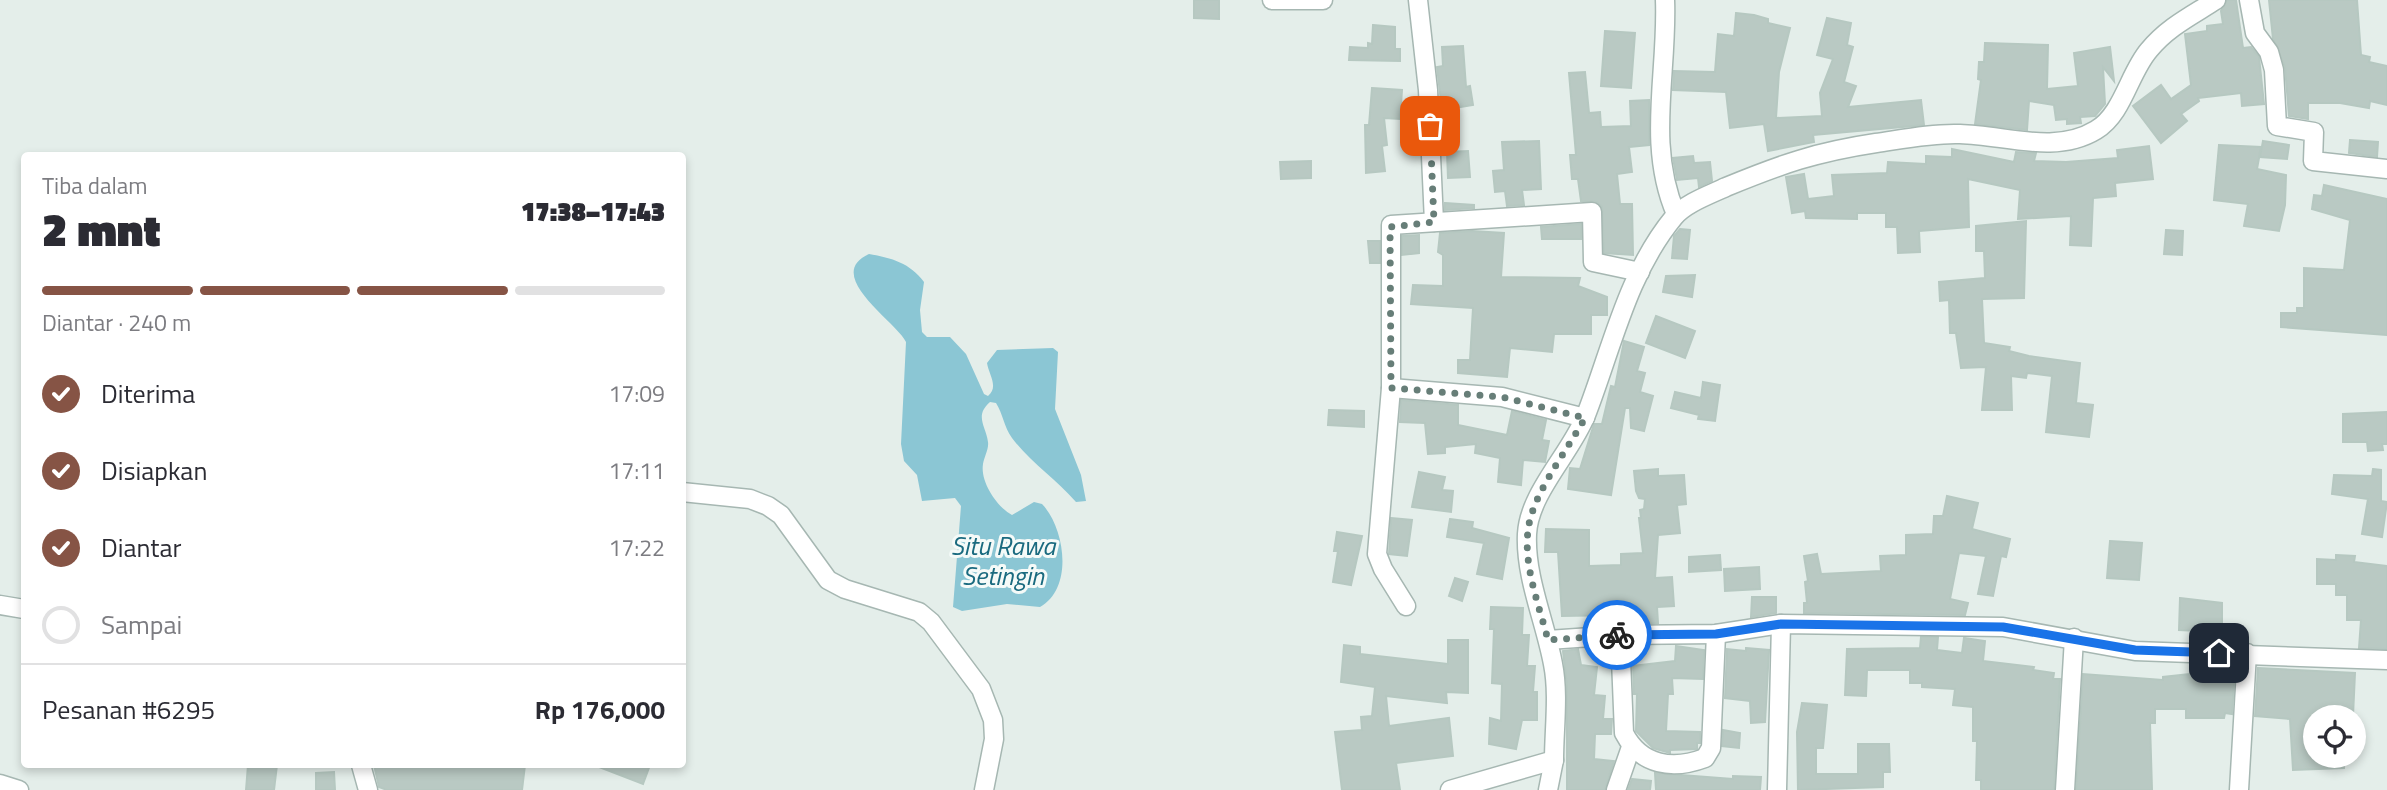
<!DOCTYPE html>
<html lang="id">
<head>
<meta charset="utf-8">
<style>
  body { margin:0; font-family:"Titillium Web",sans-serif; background:#f7f7f7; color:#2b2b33; height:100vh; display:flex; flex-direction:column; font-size:26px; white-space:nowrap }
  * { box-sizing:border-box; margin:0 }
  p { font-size:23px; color:#7c7c81 }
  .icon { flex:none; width:38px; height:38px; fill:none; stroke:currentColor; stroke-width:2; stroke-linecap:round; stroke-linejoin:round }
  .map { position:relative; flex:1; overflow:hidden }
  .side { position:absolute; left:21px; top:152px; width:665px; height:616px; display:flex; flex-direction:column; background:#fff; border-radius:7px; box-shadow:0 4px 10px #0003 }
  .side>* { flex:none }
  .fabs { position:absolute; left:2303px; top:705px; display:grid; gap:14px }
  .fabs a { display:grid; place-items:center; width:63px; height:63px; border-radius:50%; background:#fff; box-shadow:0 4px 10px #0003; font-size:35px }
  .pin { position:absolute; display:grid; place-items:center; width:60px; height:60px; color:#fff; margin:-30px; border-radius:14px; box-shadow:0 4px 10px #0006 }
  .courier { position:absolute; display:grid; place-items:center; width:70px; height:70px; margin:-35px; border:5px solid #1a73e8; border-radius:50%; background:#fff; color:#222; box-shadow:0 2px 9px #0007 }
  .overview em { font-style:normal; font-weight:800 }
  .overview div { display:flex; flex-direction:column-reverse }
  .overview { display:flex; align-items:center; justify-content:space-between; height:119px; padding:0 21px }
  h1 { font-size:46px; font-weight:800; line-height:52px }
  .bar { display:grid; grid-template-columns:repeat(4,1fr); gap:10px 7px; align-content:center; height:84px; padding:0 21px }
  .bar i { height:9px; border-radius:5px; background:#e1e1e2 }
  .bar .active { background:#865445 }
  .bar p { grid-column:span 4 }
  .line { display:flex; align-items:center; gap:18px; padding:0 21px; border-top:2px solid #e1e1e2 }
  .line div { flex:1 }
  ol { padding:0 21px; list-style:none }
  li { display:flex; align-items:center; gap:21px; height:77px }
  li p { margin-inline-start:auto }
  li .icon { padding:7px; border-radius:50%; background:#865445; color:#fff; stroke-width:4 }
  li:last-child { color:#7c7c81 }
  li i { width:38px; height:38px; border:4px solid #e1e1e2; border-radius:50% }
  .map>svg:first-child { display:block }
  .water { fill:#8bc6d4 }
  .building { fill:#b9c9c3; stroke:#b6c8c1; stroke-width:2 }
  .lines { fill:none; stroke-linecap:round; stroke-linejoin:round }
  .minor-casing { stroke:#a6b7b2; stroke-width:21 }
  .minor { stroke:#fff; stroke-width:18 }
  .done { stroke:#677e78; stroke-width:7; stroke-dasharray:0 12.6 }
  .route { stroke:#1a73e8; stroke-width:9 }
  .labels { text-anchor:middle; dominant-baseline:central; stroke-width:6; stroke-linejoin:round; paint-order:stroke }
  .water-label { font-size:26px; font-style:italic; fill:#1a6a7f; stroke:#f5faf8 }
</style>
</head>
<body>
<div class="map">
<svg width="2387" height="790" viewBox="0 0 2387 790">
  <rect width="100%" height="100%" fill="#e4eeea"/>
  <!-- water -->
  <path class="water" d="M 869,254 C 892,258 910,263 924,282 L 920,310 L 922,332 L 927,337 L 950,337 L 966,354 L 984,394 L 988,396 C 999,387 989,375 987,363 L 997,350 L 1053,348 L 1058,352 L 1055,409 L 1081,475 L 1086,501 L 1076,502 C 1056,479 1030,462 1012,438 C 1004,427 1003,414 996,403 L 990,402 C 974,416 986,426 988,442 C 989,449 984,457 983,464 C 980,482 997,507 1012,515 L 1034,502 L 1042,504 C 1065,528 1074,588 1040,607 L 1007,604 L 962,611 L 953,607 L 961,506 L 955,498 L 922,501 L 917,475 L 904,461 L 901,444 L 906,342 C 897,322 822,275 869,254 Z"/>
  <!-- building -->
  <g class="building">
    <polygon points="1194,0 1219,0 1219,19 1194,18"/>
    <polygon points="2227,0 2236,0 2243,48 2251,47 2259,57 2264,104 2242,106 2241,93 2198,98 2199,101 2181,114 2187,121 2161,143 2133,106 2161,85 2171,99 2191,85 2185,34 2207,31 2207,26 2223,24 2221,11"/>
    <polygon points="2269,0 2357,0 2361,55 2370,57 2369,62 2387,66 2387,105 2370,101 2369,108 2340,103 2308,103 2308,119 2289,116 2285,67 2273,39"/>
    <polygon points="1736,13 1754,15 1768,19 1768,23 1790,28 1779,72 1776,118 1822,116 1820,93 1833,59 1817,55 1827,18 1851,23 1847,45 1853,47 1844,82 1856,86 1848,107 1921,100 1924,125 1813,135 1814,142 1768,151 1764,124 1730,128 1726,92 1673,90 1674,71 1715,72 1718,34 1734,36"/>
    <polygon points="1373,25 1395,27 1395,49 1400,49 1400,61 1349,60 1350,47 1368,48 1368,43 1372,44"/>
    <polygon points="1605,31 1635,33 1631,88 1601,86"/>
    <polygon points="1985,43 2048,45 2047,89 2078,86 2074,53 2110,47 2114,81 2103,67 2105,104 2095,116 2080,117 2081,123 2067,124 2067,119 2056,120 2054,105 2029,101 2027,130 1975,124 1981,80 1978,79 1979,62 1984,62"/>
    <polygon points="1463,46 1466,87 1470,86 1473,105 1442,110 1437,67 1443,66 1442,47"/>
    <polygon points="1585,72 1589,113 1600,112 1601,127 1631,126 1630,101 1649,100 1649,145 1629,147 1632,172 1617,174 1620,204 1632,204 1633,255 1604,253 1602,207 1597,202 1581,201 1578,179 1572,179 1570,155 1576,155 1569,73"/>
    <polygon points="1372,88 1402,90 1400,119 1384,118 1387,145 1382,146 1385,171 1366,173 1365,125 1369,125"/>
    <polygon points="2350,140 2378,142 2377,157 2349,153"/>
    <polygon points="1539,141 1541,189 1522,190 1524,205 1507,206 1505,191 1495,192 1493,171 1504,170 1502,142"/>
    <polygon points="2263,141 2289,145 2287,159 2260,157"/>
    <polygon points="2219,145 2261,147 2257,169 2286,175 2285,205 2279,231 2244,226 2248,204 2214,200"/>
    <polygon points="2149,146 2153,179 2115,183 2116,196 2093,198 2091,246 2070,245 2071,216 2018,219 2020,190 1968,179 1969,227 1919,231 1920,252 1898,253 1897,227 1886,227 1886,213 1857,213 1857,219 1806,218 1805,211 1792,213 1786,177 1804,174 1808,199 1834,196 1832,175 1887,173 1888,162 1926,164 1926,156 1952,157 1952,149 2014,162 2016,152 2036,153 2034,161 2066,162 2118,158 2117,150"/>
    <polygon points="1468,151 1470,177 1448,178 1447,152"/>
    <polygon points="1693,156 1694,163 1710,162 1712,181 1699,187 1698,178 1677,180 1673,158"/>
    <polygon points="1311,161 1311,178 1281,179 1280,162"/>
    <polygon points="2324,185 2387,199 2387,335 2281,327 2281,313 2297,313 2297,308 2304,308 2304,268 2344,270 2350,220 2312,209 2314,195 2322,196"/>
    <polygon points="1445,203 1474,205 1474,208 1445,210"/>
    <polygon points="2026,221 2024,298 1982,299 1984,343 2010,347 2009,351 2029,356 2080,363 2076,403 2093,405 2089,437 2046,432 2052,376 2027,373 2026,378 2011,376 2012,410 1982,410 1986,367 1961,368 1956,333 1950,333 1949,300 1940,301 1939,282 1985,278 1984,251 1976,251 1976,226"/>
    <polygon points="1581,224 1581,239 1542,239 1541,227"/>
    <polygon points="1680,229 1690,230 1687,259 1672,258 1674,236"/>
    <polygon points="2166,230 2183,231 2182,255 2164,254"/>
    <polygon points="1472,231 1504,233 1501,277 1580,278 1578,286 1607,297 1607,315 1591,315 1591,334 1554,334 1552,352 1510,348 1507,377 1458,373 1458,360 1470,360 1473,308 1411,304 1413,285 1443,286 1443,255 1438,252 1440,233"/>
    <polygon points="1419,235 1419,253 1402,255 1402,236"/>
    <polygon points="1368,241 1380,241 1380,263 1370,263"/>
    <polygon points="1695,275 1692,297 1663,292 1666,276"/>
    <polygon points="1656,316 1695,331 1685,358 1646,343"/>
    <polygon points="1624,341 1644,347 1637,371 1645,373 1640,392 1653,396 1644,431 1631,428 1630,408 1625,408 1611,495 1568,489 1570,468 1580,469 1594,424 1602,424 1611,386 1615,387"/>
    <polygon points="1703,382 1720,385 1715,421 1698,419 1699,415 1671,408 1675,392 1701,398"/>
    <polygon points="1401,400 1458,405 1458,425 1507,435 1512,411 1546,420 1542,440 1549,441 1545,462 1523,460 1521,485 1498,482 1500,458 1475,453 1476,444 1445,447 1445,453 1428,454 1425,423 1400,422"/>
    <polygon points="1329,410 1364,411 1364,427 1328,425"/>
    <polygon points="2387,412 2387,444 2382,444 2383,450 2368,451 2367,442 2343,442 2343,414"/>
    <polygon points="1658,469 1658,476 1684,475 1686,504 1677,505 1680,533 1658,535 1655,578 1672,577 1674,606 1657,607 1658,623 1619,624 1619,615 1562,616 1558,552 1545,552 1546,529 1589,530 1589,566 1621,565 1621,554 1643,553 1639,518 1641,518 1640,510 1644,509 1645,499 1639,498 1636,491 1634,471"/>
    <polygon points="2373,469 2381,470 2381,501 2387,502 2382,537 2362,534 2368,499 2332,494 2334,475 2372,476"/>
    <polygon points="1419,472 1445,477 1442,490 1453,491 1451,512 1412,507"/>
    <polygon points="1947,496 1978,503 1972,529 2010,539 2006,557 2001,556 1993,596 1978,594 1986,556 1959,553 1950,599 1968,603 1965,615 1804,613 1804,603 1807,603 1805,582 1808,581 1804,556 1817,554 1821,574 1881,571 1880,556 1906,555 1906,535 1933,534 1934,516 1943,516"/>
    <polygon points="1391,518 1412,520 1407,556 1389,554"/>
    <polygon points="1450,519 1473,522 1472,528 1509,538 1502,579 1477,574 1484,543 1447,537"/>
    <polygon points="1337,532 1362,536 1351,585 1333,582 1338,551 1334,551"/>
    <polygon points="2110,541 2142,543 2139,580 2107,578"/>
    <polygon points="1720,555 1721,570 1689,572 1689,557"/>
    <polygon points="2336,555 2355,556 2354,562 2387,566 2387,649 2359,648 2361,620 2347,620 2347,595 2336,595 2336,584 2317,584 2317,559 2336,560"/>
    <polygon points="1759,567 1760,589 1725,591 1724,569"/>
    <polygon points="1455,578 1468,582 1462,601 1449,596"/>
    <polygon points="1752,597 1776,597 1776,613 1751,617"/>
    <polygon points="2180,598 2222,603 2222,623 2199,622 2198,631 2179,630"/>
    <polygon points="1491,607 1523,608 1522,635 1529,635 1527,666 1535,666 1533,692 1537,692 1537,720 1522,720 1516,749 1489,744 1490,718 1501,721 1502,684 1492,683 1494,629 1490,629"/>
    <polygon points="1921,637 1938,637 1937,650 1962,653 1964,638 1985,641 1983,661 2034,667 2033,670 2054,673 2053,679 2060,679 2054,790 1981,790 1981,780 1976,780 1977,741 1973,741 1973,707 1953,705 1955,689 1922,687 1922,683 1910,683 1910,670 1867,670 1866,696 1845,695 1847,649 1920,648"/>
    <polygon points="1448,640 1468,640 1468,693 1446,692 1447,703 1386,696 1389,726 1449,718 1453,756 1396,763 1400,790 1342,790 1335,732 1362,730 1361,717 1372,716 1375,687 1341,682 1344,645 1360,647 1360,654 1448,664"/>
    <polygon points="1676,646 1704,650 1703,679 1672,678 1673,694 1668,694 1666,731 1700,732 1700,743 1697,743 1697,749 1670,750 1670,753 1653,748 1636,731 1637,694 1634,694 1633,666 1675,661"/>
    <polygon points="1746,648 1769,650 1765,722 1751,723 1750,701 1725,698 1727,649 1746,651"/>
    <polygon points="1578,649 1581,665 1597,667 1594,695 1605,696 1603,719 1612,719 1611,734 1595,734 1594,759 1614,761 1605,790 1567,790 1567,687 1563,651"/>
    <polygon points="2190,664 2235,666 2232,714 2225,713 2224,718 2186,718 2186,709 2155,709 2155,723 2150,723 2152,790 2076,790 2083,674 2163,680 2163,677 2190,674"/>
    <polygon points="2258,668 2355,673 2353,716 2315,716 2315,756 2343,756 2344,768 2293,770 2290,719 2255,716"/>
    <polygon points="1802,703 1827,705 1823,748 1816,748 1816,774 1858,774 1858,744 1889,744 1890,772 1883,772 1883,787 1798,790 1797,732"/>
    <polygon points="1723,730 1740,733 1739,748 1722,746"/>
    <polygon points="248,765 277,765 274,790 246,790"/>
    <polygon points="374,765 420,767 525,765 522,790 387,790 379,787"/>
    <polygon points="594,765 650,765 643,784"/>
    <polygon points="334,772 335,790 316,790 316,773"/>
    <polygon points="1655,773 1733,779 1733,776 1761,777 1760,790 1656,790"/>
    <polygon points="1632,779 1651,781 1650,790 1628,790"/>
  </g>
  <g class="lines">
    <!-- minor casing -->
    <g class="minor-casing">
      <g id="minor">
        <polyline points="1272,0 1323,0"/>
        <polyline points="1418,0 1428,90 1434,222"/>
        <path d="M 1665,0 C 1668,72 1646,145 1676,214"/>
        <polyline points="2249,0 2255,33 2269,52 2274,70 2277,126 2314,132 2313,161 2387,169"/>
        <polyline points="1391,388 1502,397 1585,418"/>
        <polyline points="682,492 750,499 768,506 781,515 828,580 845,589 919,612 931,622 981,689 993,720 994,739 984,790"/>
        <polyline points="0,605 24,609"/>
        <polyline points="1406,606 1383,569 1377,554 1391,388 1391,225 1592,212 1593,262 1640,272"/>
        <path d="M 1620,635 L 1624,733 C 1641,766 1673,770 1705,758 L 1711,748 L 1716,634"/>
        <polyline points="1548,640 1620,635 1716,634 1781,624 2003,627 2135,651 2387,660"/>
        <polyline points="361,765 368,790"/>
        <polyline points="0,784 19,790"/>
        <path d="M 1450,790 L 1554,760 C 1554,730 1559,694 1553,664 C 1545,621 1525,577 1527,534 C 1529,493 1571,453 1586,415 C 1612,348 1627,274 1674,217 C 1686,203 1709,195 1726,187 C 1782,164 1816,152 1876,143 C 1903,139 1933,133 1960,134 C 2005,135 2055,155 2096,130 C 2123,114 2129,73 2149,50 C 2168,27 2191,16 2216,0"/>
        <polyline points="1548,790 1554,760"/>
        <polyline points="1616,790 1631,747"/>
        <polyline points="1777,790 1781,624"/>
        <polyline points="2065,790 2074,638"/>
        <polyline points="2239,790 2247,653"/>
      </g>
    </g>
    <!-- minor -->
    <use href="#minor" class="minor"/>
  </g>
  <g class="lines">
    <!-- done -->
    <path class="done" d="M 1430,126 L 1434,222 L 1390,227 L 1391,388 L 1502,397 L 1585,418 C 1570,445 1541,484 1532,513 C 1518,553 1538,601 1548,640 L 1617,635"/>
    <!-- route -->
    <polyline class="route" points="1617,635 1716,634 1781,624 2003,627 2135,650 2219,653"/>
  </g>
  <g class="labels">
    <!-- water labels -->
    <g class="water-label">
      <text x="1003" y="545">Situ Rawa<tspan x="1003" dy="30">Setingin</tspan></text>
    </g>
  </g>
</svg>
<div class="fabs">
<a><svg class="icon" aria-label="locate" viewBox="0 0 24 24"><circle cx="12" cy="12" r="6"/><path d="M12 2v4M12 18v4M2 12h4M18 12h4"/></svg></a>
</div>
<div class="pin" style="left:1430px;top:126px;background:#ea580c"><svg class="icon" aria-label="bag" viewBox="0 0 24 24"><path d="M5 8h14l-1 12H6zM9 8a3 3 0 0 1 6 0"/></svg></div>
<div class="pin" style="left:2219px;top:653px;background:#1f2937"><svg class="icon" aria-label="home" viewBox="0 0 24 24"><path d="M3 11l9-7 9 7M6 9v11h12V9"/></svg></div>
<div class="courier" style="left:1617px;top:635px"><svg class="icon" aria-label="bike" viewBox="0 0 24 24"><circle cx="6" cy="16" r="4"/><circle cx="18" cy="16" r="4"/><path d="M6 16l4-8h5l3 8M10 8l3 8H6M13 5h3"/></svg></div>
<section class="side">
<div class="overview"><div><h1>2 mnt</h1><p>Tiba dalam</p></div><em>17:38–17:43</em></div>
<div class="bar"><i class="active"></i><i class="active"></i><i class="active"></i><i></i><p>Diantar · 240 m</p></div>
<ol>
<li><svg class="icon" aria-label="check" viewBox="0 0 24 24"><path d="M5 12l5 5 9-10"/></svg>Diterima<p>17:09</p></li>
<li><svg class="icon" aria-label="check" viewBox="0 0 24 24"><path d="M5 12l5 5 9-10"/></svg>Disiapkan<p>17:11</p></li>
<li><svg class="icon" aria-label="check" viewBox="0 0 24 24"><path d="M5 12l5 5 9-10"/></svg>Diantar<p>17:22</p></li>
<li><i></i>Sampai</li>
</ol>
<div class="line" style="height:91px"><div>Pesanan #6295</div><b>Rp 176,000</b></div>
</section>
</div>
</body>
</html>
